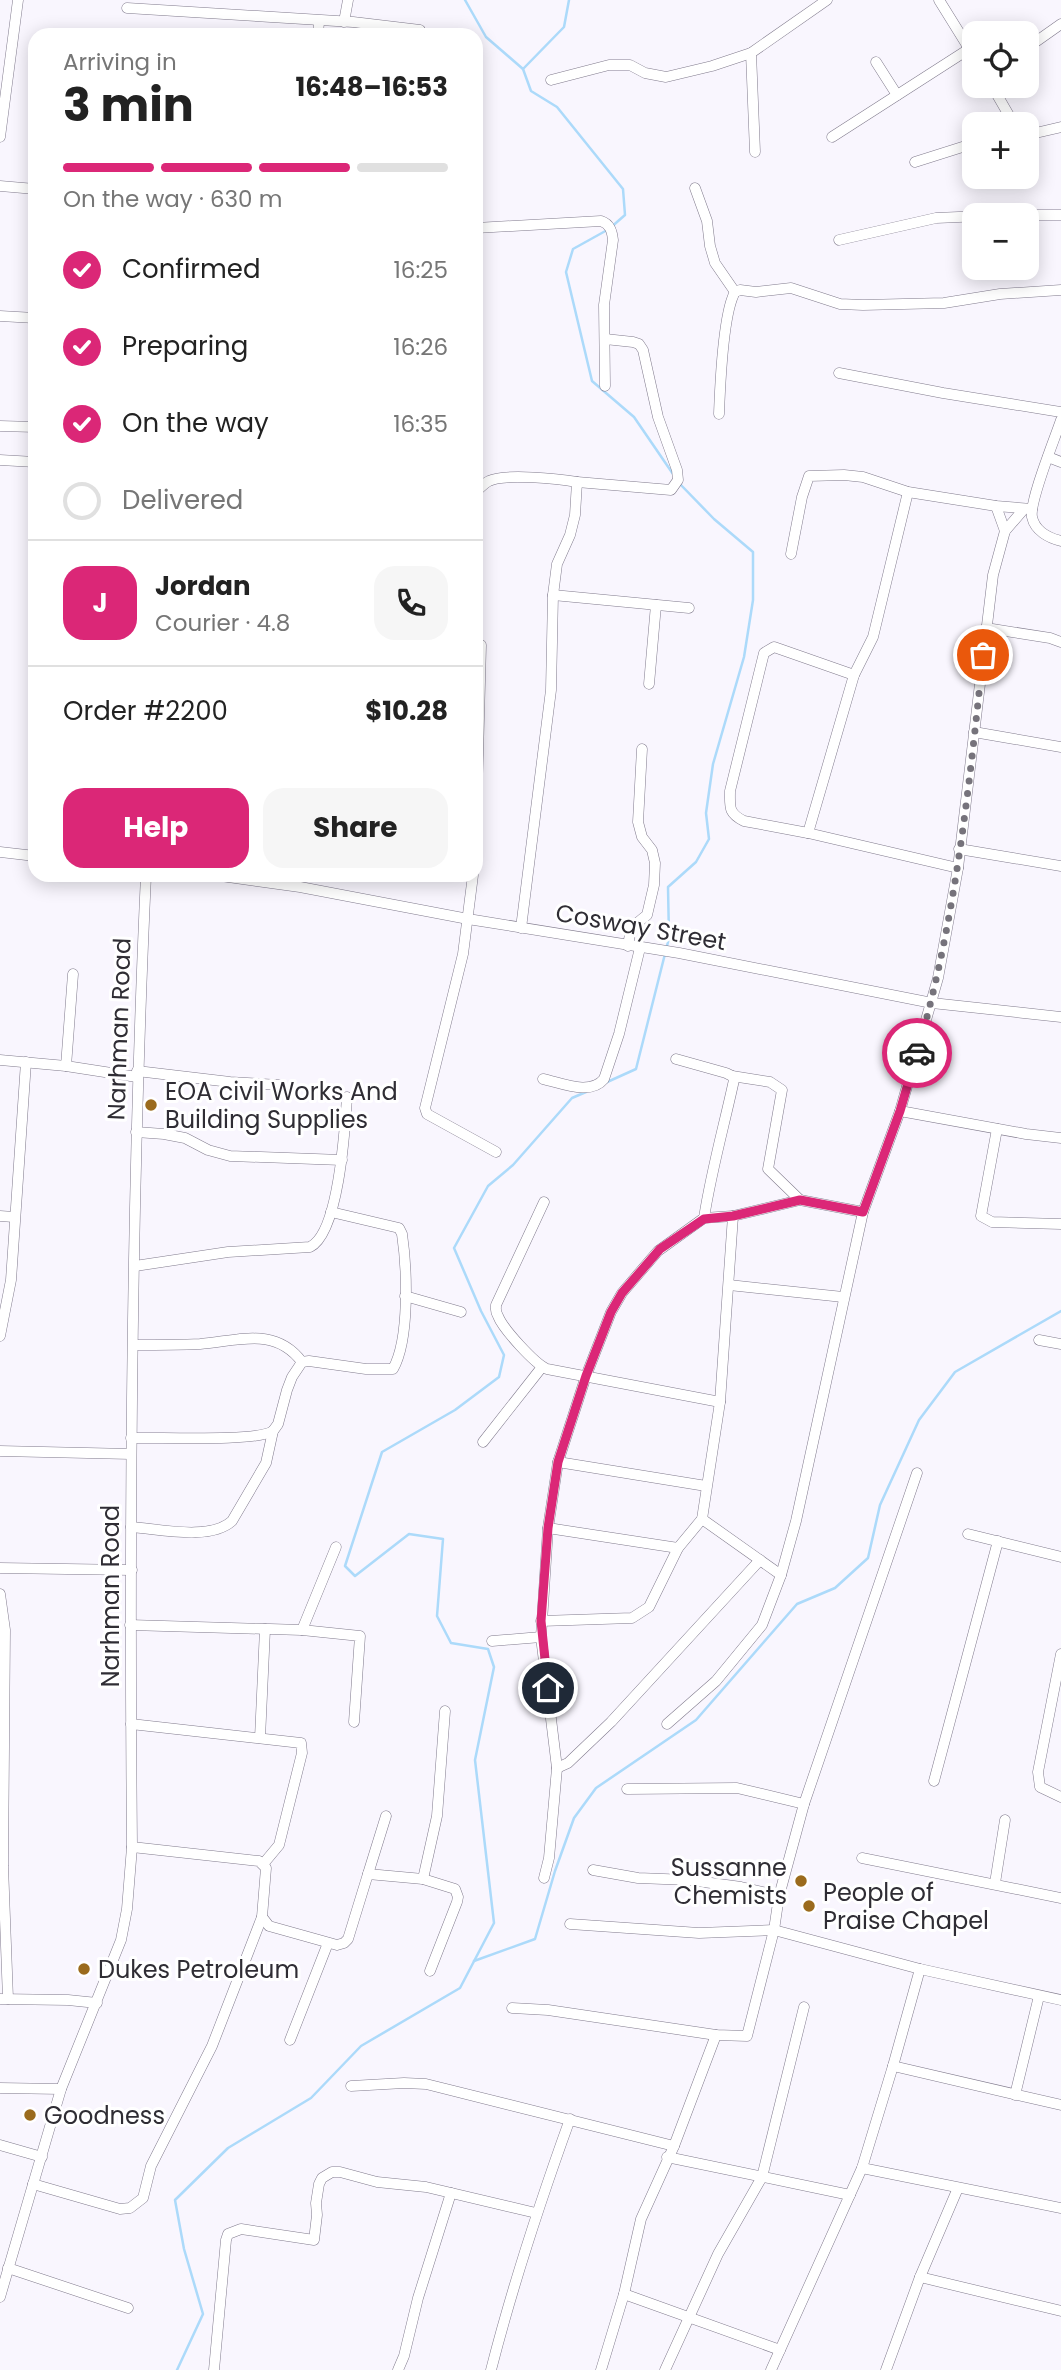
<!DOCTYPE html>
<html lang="en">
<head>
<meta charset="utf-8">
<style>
  body { margin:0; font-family:Poppins,sans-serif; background:#f6f6f6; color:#222; height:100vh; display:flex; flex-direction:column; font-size:26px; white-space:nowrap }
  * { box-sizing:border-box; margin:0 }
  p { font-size:23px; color:#767676 }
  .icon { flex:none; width:38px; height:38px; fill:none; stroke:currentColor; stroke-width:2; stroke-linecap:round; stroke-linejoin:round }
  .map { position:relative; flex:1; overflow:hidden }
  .panel { position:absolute; left:28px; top:28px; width:455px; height:854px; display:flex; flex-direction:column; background:#fff; border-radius:21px; box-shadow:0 4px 18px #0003 }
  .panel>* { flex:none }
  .tools { position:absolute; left:962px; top:21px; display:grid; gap:14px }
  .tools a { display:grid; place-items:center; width:77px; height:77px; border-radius:14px; background:#fff; box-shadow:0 4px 18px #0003; font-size:35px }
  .pin { position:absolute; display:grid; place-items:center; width:60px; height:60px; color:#fff; margin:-30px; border:4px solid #fff; border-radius:50%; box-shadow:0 2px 7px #0007 }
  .courier { position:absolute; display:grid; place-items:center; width:70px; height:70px; margin:-35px; border:5px solid #db2777; border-radius:50%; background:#fff; color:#222; box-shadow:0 2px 9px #0007 }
  .summary em { font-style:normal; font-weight:700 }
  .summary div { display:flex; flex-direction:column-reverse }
  .summary { display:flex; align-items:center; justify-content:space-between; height:119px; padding:0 35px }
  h1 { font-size:46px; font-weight:700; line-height:52px }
  .bar { display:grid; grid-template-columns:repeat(4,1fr); gap:10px 7px; align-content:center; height:84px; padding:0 35px }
  .bar i { height:9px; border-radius:5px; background:#e0e0e0 }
  .bar .active { background:#db2777 }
  .bar p { grid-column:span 4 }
  .line { display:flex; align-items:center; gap:18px; padding:0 35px; border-top:2px solid #e0e0e0 }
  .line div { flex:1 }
  .round { display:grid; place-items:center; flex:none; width:74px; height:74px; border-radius:21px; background:#f6f6f6 }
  ol { padding:0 35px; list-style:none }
  li { display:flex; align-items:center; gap:21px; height:77px }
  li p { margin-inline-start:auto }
  li .icon { padding:7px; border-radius:50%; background:#db2777; color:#fff; stroke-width:4 }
  li:last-child { color:#767676 }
  li i { width:38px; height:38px; border:4px solid #e0e0e0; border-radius:50% }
  .primary-button { display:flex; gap:14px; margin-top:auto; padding:14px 35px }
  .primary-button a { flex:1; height:80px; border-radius:21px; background:#db2777; color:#fff; font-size:28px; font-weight:700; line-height:80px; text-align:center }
  .primary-button a+a { background:#f6f6f6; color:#222 }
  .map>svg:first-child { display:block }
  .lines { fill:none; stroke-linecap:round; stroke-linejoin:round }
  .stream { stroke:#acdafa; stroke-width:2.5 }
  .minor-casing { stroke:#817b8d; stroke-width:11 }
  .minor { stroke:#fff; stroke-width:10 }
  .done { stroke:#76737b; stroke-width:7; stroke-dasharray:0 12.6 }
  .route { stroke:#db2777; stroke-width:9 }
  .poi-dot { fill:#9b6b1d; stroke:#fff; stroke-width:2.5 }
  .labels { text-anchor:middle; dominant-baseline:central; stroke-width:6; stroke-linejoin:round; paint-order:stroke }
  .street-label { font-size:24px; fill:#2f2d34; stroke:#fff }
  .poi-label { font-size:24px; fill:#2f2d34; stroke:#fff; text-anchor:start }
</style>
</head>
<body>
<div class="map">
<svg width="1061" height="2370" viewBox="0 0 1061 2370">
  <rect width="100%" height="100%" fill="#f9f6fe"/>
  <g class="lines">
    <!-- stream -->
    <g class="stream">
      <polyline points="465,0 486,37 523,69"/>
      <polyline points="569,0 564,27 523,69 531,91 557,107 623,189 625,215 609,229 573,249 566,272 592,381 634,417 673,474"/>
      <polyline points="605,1083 636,1069 669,938 668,887 696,862 709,839 706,813 713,764 744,657 753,600 753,552 714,519 679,483"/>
      <polyline points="474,1961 535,1939 555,1871 574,1818 596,1788 696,1720 797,1604 835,1588 868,1558 880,1505 919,1420 955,1372 1061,1311"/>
      <polyline points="177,2370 203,2314 184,2249 175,2200 228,2148 311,2098 361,2046 460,1988 494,1923 475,1760 494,1667 488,1649 451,1643 437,1616 443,1539 409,1534 355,1576 345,1566 382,1452 455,1410 499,1377 504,1355 481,1311 454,1248 488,1186 513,1165 572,1098 586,1092"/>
    </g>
    <!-- minor casing -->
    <g class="minor-casing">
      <g id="minor">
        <polyline points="939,0 975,58"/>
        <polyline points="127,8 353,22 420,30"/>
        <polyline points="344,22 348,0"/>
        <polyline points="318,35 319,21"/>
        <polyline points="1027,48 1061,24"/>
        <polyline points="751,53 755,152"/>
        <polyline points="876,62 897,95"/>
        <polyline points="551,80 609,65 630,65 645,73 666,77 712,66 751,53 827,0"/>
        <polyline points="992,86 1014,124"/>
        <polyline points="1027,135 1061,127"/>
        <polyline points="0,137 18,0"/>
        <polyline points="832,137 969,49"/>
        <polyline points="915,162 975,143"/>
        <polyline points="0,186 35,189"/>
        <polyline points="695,188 707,221 710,246 715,263 735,292"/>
        <polyline points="1027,215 1061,215"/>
        <path d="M 476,228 L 601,221 C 610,224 612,231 613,240 L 604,305 L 605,386"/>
        <polyline points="839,240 936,218 1004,215"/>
        <polyline points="0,316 35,318"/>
        <polyline points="839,373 943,393 1061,412"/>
        <path d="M 719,414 C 720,387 723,313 735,292 L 740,290 L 756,292 L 791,288 L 840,304 L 863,305 L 944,303 L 1000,294 L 1061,290"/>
        <path d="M 1061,420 C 1055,438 1029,502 1032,517 C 1035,531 1049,538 1061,541"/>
        <polyline points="0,426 35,427"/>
        <polyline points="1048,457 1061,462"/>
        <polyline points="0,460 35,462"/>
        <path d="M 476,491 C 481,488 484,483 489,481 C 505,473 559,479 577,482"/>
        <polyline points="996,506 1005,531"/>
        <polyline points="791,554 802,497 809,476 844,475 863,477 908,492 996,506 1032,509"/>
        <polyline points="553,595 689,608"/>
        <polyline points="986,628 1050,638 1061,642"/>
        <path d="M 854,675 L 774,647 L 764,653 L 730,791 C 730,807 728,813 744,821 L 808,833 L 958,868"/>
        <polyline points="649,684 656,605"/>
        <polyline points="974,732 1061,747"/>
        <polyline points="476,829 481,645"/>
        <polyline points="808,833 854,675 873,637 908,492"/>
        <polyline points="959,849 1061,866"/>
        <polyline points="0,852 35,856"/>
        <polyline points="214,875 300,887 468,919 679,953 932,1003 1061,1017"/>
        <polyline points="473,875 463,954 425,1108 427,1114 496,1152"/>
        <polyline points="521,928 551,690 553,595 557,564 570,535 575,515 577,482 671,490 678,480 677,470 658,417 643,350 639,344 633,342 605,339"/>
        <polyline points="628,946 631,928 647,915 654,885 655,863 652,850 642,837 638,822 642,749"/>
        <path d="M 676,1059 L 726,1073 L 732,1076 L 734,1080 C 724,1126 711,1172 704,1218"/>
        <polyline points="0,1060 66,1066 137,1077"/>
        <polyline points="66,1066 73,974"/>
        <polyline points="137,1071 230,1082 279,1085"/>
        <polyline points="732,1076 770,1082 782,1090 768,1169 800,1200"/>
        <path d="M 543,1079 C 562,1083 590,1096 604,1079 L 619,1034 L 640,948"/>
        <polyline points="900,1111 1026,1134 1061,1138"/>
        <polyline points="997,1129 981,1216 992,1222 1061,1224"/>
        <polyline points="136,1132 164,1134 185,1138 208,1150 230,1156 342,1160"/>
        <path d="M 544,1202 L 496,1305 C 496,1311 495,1311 498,1316 C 503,1329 535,1364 547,1369 L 720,1402"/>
        <polyline points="0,1216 14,1217"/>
        <path d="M 135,1266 L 228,1252 L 310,1247 C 339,1233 345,1128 347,1097"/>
        <polyline points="729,1285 843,1297"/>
        <polyline points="405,1296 461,1312"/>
        <polyline points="0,1336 11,1280 26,1062"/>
        <polyline points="1039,1340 1061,1344"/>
        <path d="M 134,1345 C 156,1345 178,1345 200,1344 C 238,1341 275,1326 302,1362"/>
        <path d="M 131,1438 C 158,1437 256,1442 273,1431"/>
        <polyline points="483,1442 542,1367"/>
        <polyline points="0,1451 131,1454"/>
        <polyline points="558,1462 706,1486"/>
        <polyline points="702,1519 781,1575"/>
        <path d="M 131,1527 C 159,1529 210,1541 232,1521 L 266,1463 L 273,1431 L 278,1424 L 287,1390 L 292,1377 L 302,1362 L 309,1361 L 366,1369 L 393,1369 C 410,1339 407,1268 402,1234 L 399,1228 L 331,1212"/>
        <polyline points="548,1528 678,1548"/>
        <polyline points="968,1534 1061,1557"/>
        <polyline points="0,1568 132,1570"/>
        <polyline points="0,1594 5,1630 3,1866 8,1999"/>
        <polyline points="541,1621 632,1618 649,1607 678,1548 702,1519 720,1402 733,1216"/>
        <polyline points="130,1625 302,1630 360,1636 354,1722"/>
        <polyline points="302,1630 336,1547"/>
        <polyline points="492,1641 541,1637"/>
        <polyline points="1061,1654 1038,1772 1040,1787 1061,1797"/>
        <polyline points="131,1724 301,1743 302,1753 279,1845 264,1863"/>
        <polyline points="667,1724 716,1681 762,1625 781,1575 796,1521 863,1212 900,1111 938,978 958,868 993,575 1005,531 1024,509"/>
        <polyline points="260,1738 265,1629"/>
        <polyline points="557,1768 568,1763 611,1722 760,1560"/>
        <polyline points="934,1781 998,1541"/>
        <polyline points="627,1789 737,1788 804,1804"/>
        <polyline points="132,1847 259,1861 266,1868 262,1917 269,1926 337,1945 344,1943 348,1939 368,1874 423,1879 455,1889 458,1897 457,1902 430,1971"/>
        <polyline points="862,1858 1061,1898"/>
        <polyline points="593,1870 638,1878 689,1880 741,1887 779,1896"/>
        <polyline points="368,1874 386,1816"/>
        <polyline points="544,1878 549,1858 557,1768 541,1637 548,1528 558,1462 586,1376 611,1312 622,1293 658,1251 704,1218 733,1216 800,1200 863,1212"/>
        <polyline points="423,1879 437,1816 445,1711"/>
        <polyline points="995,1883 1005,1820"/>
        <polyline points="570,1924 699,1933 774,1930 920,1969 1061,2000"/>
        <polyline points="0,1999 68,2000 97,2003"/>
        <polyline points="512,2008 548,2010 716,2035 747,2036 774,1930 779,1896 804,1804 917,1473"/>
        <polyline points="290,2040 328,1943"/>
        <polyline points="893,2066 1061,2105"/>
        <polyline points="351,2086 404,2083 426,2084 674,2146"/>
        <polyline points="0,2088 61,2089"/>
        <polyline points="1015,2095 1039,1996"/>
        <polyline points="0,2145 42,2157"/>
        <polyline points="667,2157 850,2195"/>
        <polyline points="862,2168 1061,2208"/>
        <polyline points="33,2184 120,2209 130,2208 143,2198 151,2166 212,2046 262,1917"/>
        <polyline points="8,2268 128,2308"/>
        <polyline points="920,2277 1061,2311"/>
        <polyline points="624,2294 780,2350"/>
        <path d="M 0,2297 L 61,2089 L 121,1940 L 127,1909 L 132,1847 C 129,1523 131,1199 146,875"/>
        <polyline points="214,2370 226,2240 228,2234 241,2229 314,2240 317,2215 316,2203 319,2184 322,2178 332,2172 340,2172 377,2182 426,2187 536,2213"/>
        <polyline points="398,2370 404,2356 418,2298 451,2193"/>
        <path d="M 491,2370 C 513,2284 540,2202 570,2119"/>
        <polyline points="601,2370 624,2294 641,2219 674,2146 716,2035"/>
        <polyline points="665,2370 718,2254 762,2177 804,2007"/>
        <polyline points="771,2370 862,2168 893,2066 920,1969"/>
        <polyline points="886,2370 920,2277 958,2188"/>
      </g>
    </g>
    <!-- minor -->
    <use href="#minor" class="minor"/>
  </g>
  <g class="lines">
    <!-- done -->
    <path class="done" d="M 917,1053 C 955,924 969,789 983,655"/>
    <!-- route -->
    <polyline class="route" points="548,1688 541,1621 548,1528 558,1462 586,1376 611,1312 622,1293 660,1249 704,1219 733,1216 800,1200 863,1212 900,1111 917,1053"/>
  </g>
  <!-- markers -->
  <g class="poi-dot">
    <circle cx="151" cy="1105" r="7"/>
    <circle cx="801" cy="1881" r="7"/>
    <circle cx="809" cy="1906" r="7"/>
    <circle cx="84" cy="1969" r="7"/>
    <circle cx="30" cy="2115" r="7"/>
  </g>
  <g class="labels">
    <!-- street labels -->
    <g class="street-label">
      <text transform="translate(641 927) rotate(10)">Cosway Street</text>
      <text transform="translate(119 1029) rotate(-88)">Narhman Road</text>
      <text transform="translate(110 1596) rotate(-90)">Narhman Road</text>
    </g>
    <!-- poi labels -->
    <g class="poi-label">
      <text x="165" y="1091">EOA civil Works And<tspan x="165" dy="28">Building Supplies</tspan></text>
      <text x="787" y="1867" text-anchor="end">Sussanne<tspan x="787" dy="28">Chemists</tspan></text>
      <text x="823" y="1892">People of<tspan x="823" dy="28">Praise Chapel</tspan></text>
      <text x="98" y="1969">Dukes Petroleum</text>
      <text x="44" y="2115">Goodness</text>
    </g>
  </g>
</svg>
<div class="tools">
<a><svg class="icon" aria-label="locate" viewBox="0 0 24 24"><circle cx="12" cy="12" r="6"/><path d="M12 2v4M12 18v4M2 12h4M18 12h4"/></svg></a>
<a>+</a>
<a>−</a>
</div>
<div class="pin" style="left:983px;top:655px;background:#ea580c"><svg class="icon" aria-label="bag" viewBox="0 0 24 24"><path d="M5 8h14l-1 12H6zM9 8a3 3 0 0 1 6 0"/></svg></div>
<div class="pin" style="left:548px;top:1688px;background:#1f2937"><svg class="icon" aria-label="home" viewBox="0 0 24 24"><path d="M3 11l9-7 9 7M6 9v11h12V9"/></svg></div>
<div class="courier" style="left:917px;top:1053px"><svg class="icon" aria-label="car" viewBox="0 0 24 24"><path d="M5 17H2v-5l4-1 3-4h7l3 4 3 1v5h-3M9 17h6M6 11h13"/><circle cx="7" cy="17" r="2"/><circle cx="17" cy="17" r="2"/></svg></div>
<section class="panel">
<div class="summary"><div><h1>3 min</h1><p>Arriving in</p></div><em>16:48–16:53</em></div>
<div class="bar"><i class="active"></i><i class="active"></i><i class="active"></i><i></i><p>On the way · 630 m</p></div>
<ol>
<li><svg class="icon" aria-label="check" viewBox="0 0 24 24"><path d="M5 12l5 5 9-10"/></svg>Confirmed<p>16:25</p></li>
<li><svg class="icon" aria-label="check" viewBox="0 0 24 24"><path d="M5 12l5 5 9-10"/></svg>Preparing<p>16:26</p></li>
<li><svg class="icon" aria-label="check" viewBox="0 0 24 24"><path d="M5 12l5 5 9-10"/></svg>On the way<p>16:35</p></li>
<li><i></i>Delivered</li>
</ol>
<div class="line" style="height:126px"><b class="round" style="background:#db2777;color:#fff">J</b><div><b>Jordan</b><p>Courier · 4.8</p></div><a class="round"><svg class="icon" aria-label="phone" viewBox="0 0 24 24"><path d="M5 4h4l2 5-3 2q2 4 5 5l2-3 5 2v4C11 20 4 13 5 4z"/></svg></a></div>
<div class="line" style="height:91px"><div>Order #2200</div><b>$10.28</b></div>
<div class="primary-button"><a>Help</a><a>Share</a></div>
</section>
</div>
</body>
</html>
